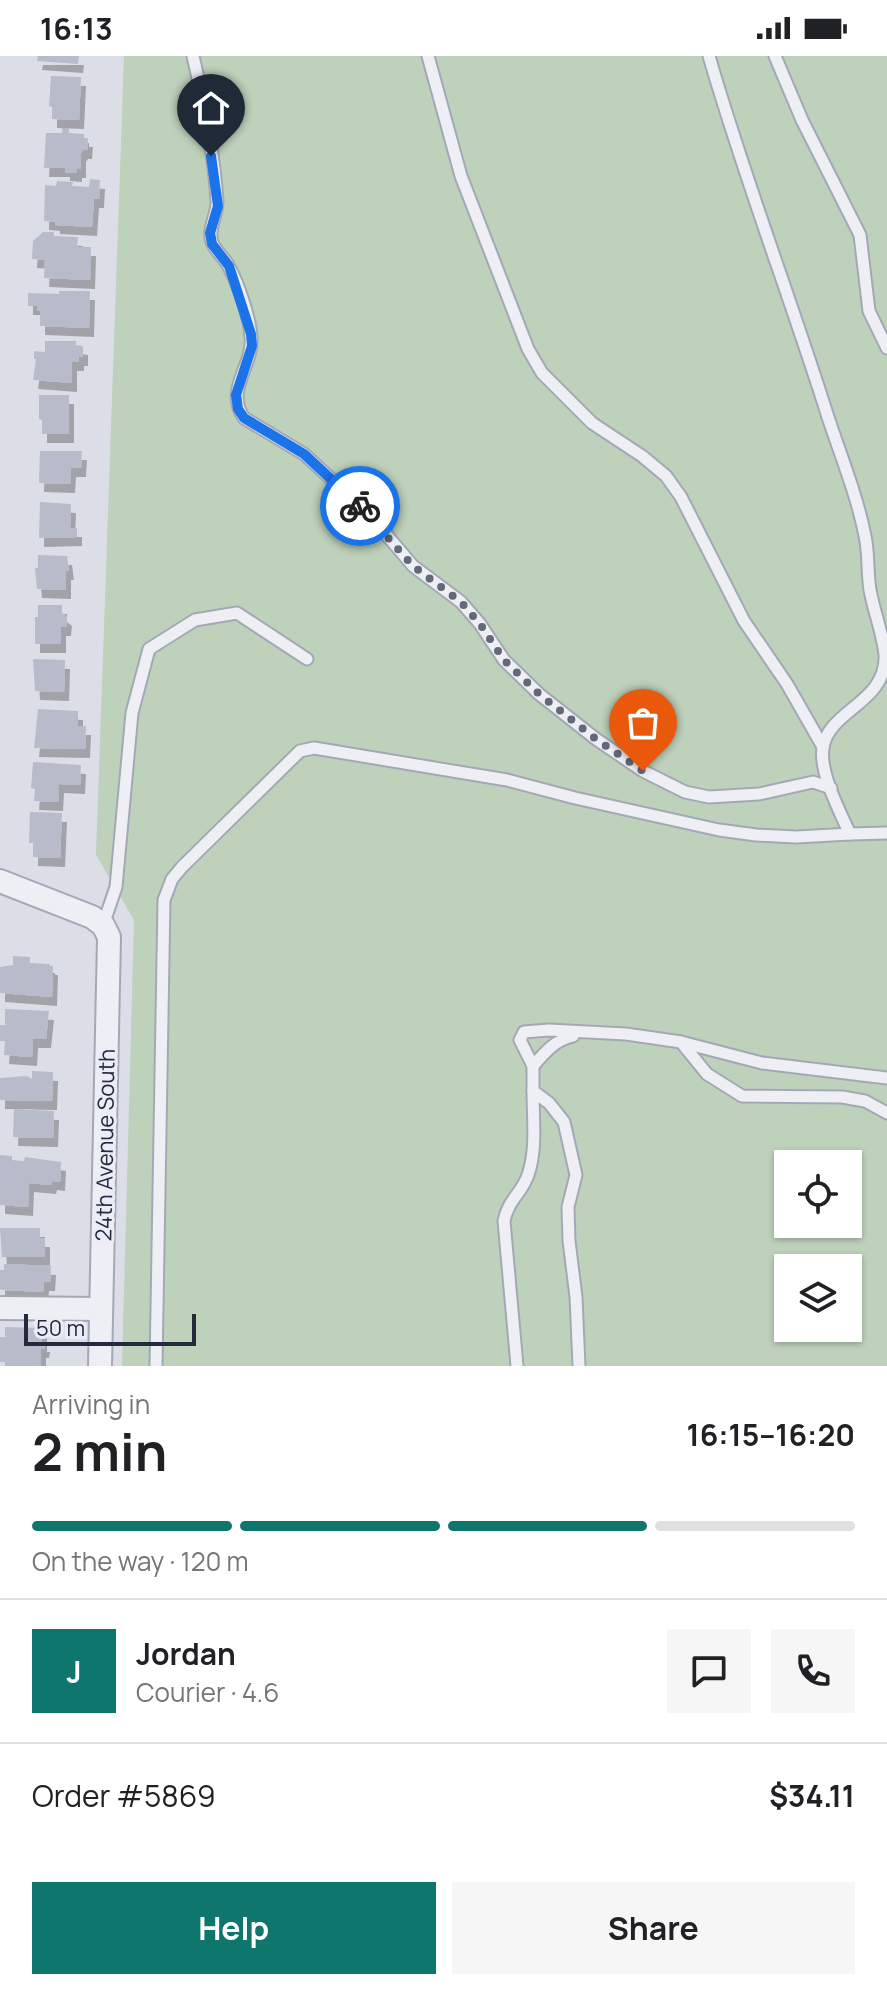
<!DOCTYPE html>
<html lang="en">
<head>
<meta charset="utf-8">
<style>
  body { margin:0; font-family:Manrope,sans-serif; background:#f6f6f6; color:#202124; height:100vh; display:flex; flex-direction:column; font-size:30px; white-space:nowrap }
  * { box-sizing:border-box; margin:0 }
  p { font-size:26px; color:#757577 }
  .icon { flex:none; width:44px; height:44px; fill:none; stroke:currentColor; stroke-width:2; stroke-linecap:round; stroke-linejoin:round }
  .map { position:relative; height:1310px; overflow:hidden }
  .details { display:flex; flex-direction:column; background:#fff; flex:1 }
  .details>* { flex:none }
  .fabs { position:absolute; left:774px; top:1094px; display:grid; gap:16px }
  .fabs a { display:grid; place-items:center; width:88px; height:88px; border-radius:0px; background:#fff; box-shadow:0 2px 6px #0004; font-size:40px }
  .scale { position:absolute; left:24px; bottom:20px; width:172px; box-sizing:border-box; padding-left:8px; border:4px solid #242a3e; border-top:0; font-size:22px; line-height:28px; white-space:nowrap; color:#242a3e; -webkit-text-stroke:6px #eaedf5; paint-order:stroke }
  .pin { position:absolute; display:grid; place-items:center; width:68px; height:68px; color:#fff; margin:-82px -34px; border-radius:50% 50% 50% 0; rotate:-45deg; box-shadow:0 0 8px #0007 }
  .pin .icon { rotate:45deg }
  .courier { position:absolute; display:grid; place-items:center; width:80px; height:80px; margin:-40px; border:6px solid #1a73e8; border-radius:50%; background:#fff; color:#222; box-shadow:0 2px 10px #0007 }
  .overview em { font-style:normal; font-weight:700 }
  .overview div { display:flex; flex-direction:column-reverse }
  .overview { display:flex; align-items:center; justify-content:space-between; height:136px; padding:0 32px }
  h1 { font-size:52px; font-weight:700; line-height:60px }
  .bar { display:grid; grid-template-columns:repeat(4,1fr); gap:12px 8px; align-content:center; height:96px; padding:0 32px }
  .bar i { height:10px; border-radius:6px; background:#e0e0e0 }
  .bar .current { background:#0f766e }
  .bar p { grid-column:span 4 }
  .line { display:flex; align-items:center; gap:20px; padding:0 32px; border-top:2px solid #e0e0e0 }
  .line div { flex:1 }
  .round { display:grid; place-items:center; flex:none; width:84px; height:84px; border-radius:0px; background:#f6f6f6 }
  .cta { display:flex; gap:16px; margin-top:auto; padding:16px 32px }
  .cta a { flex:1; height:92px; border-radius:0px; background:#0f766e; color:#fff; font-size:32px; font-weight:700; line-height:92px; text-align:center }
  .cta a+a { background:#f6f6f6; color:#202124 }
  .status { display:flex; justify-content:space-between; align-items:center; height:56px; padding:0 40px; background:#fff; direction:ltr }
  .status svg { height:22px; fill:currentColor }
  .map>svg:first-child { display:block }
  .green { fill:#bed1bb; fill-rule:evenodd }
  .building { fill:#b8bcca; filter:url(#shadow) }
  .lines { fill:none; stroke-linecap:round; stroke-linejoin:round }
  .service-casing { stroke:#a4a8b4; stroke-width:15 }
  .minor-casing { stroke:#a4a8b4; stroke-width:26 }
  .service { stroke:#eeeff5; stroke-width:11 }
  .minor { stroke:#eeeff5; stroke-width:22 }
  .done { stroke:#646979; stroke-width:8; stroke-dasharray:0 14.4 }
  .route { stroke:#1a73e8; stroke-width:10 }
  .labels { text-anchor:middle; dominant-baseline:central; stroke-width:6; stroke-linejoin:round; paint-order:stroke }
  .street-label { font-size:22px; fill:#242a3e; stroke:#eaedf5 }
</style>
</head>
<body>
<div class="status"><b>16:13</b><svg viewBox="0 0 49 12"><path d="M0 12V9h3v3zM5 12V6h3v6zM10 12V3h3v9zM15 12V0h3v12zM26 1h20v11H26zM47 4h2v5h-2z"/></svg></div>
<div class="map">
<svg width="887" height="1310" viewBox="0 0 887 1310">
  <defs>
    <filter id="shadow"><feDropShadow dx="5" dy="9" stdDeviation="0" flood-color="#0004"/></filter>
  </defs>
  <rect width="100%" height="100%" fill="#dbdee7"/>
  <!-- green -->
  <path class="green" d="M 124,0 L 887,0 L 887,1310 L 122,1310 L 134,864 L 96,799 ZM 788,1108 L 848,1108 L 848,1168 L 788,1168 ZM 788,1212 L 848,1212 L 848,1272 L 788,1272 Z"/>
  <!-- building -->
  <g class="building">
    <polygon points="38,0 79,0 78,8 37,5"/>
    <polygon points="51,20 81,21 79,64 52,63 52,51 49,50"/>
    <polygon points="62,72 69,72 69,77 84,78 84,82 88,82 87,94 83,94 81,97 81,113 77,113 77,117 65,116 65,112 44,112 46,77 62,77"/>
    <polygon points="90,123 100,124 99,143 94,143 92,171 55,169 55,166 44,165 45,129 56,130 57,125 73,126 72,130 89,131"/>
    <polygon points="43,176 54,176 54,180 78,181 77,191 91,191 90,224 44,222 45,204 32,203 33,185"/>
    <polygon points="59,235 90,235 89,272 40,270 40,255 37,255 37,250 28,250 28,237 59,238"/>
    <polygon points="45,285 76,285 76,289 83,290 83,301 79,301 79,306 72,306 72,327 33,324 36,303 34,303 34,295 45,296"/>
    <polygon points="39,339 69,339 69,378 42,378 42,364 39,363"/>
    <polygon points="40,395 82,395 81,412 71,412 70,428 39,427"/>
    <polygon points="40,446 71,448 70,472 77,472 77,481 39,482"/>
    <polygon points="38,499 67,500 69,515 66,515 66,534 37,533 35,512 38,512"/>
    <polygon points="38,549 62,549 62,557 67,561 66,571 61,571 61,588 35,588 35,561 38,561"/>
    <polygon points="33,603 65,604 64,636 35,635"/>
    <polygon points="38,653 78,655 78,670 86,670 85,693 34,692"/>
    <polygon points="33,706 81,709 80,729 59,728 58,746 34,745 35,733 31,732"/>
    <polygon points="30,756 62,757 60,802 33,801 33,787 29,787"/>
    <polygon points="13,900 30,901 30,907 50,908 50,910 53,910 52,941 0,937 0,911 13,909"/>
    <polygon points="5,953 49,955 46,983 33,983 32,1001 4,999 5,985 0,985 0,969 5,969"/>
    <polygon points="32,1015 53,1016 52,1045 0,1044 0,1022 27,1020 32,1023"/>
    <polygon points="14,1053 54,1055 53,1082 13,1081"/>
    <polygon points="0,1099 12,1100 12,1104 24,1105 25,1101 61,1106 60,1126 52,1125 51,1129 29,1127 28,1151 0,1149"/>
    <polygon points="0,1172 40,1172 40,1182 45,1182 45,1201 2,1201"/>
    <polygon points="4,1208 51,1210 50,1226 44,1226 43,1236 3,1234 0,1233 0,1214 4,1214"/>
    <polygon points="5,1271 42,1272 42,1287 45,1287 44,1293 41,1293 41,1310 5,1310 5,1306 0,1306 0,1281 5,1281"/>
  </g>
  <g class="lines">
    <!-- service casing -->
    <g class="service-casing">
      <g id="service">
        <path d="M 193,0 C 204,47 214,96 217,145 C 218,158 207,173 212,186 C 215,195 225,202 229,211 C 238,227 250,262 251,281 C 254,309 224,334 244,362 L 304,398 L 368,457 L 413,510 L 461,546 L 480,568 L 504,604 L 539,638 L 596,683 L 643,715 L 685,736 L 709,741 L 759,738 L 813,726 L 831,732"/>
        <polyline points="428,0 461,120 528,293 542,317 592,367 642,400 666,420 681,441 744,565 787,628 823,691"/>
        <path d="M 709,0 C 744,121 789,238 827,358 C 840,398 857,439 865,480 C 869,497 867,516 870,534 C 874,556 883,578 885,599 C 887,647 828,654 823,692 C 819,716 840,756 850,778 L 887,777"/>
        <polyline points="775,0 802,64 860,179 869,255 887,292"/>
        <polyline points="103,869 116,831 132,657 149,593 195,564 237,557 307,603"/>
        <polyline points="681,986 762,1007 887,1022"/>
        <path d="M 533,1010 C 545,996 555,984 573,980"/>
        <polyline points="156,1310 164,844 172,823 182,811 300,695 314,692 507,724 575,742 719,774 756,779 796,781 850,778"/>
        <path d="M 517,1310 L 504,1165 C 508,1144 522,1137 528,1119 C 537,1093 533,1063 533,1035"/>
        <polyline points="579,1310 576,1241 569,1185 568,1151 576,1119 564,1066 549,1047 533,1035 533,1010 520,984 524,976 549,974 626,978 681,986 707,1018 742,1040 842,1041 865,1045 887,1057"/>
      </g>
    </g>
    <!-- minor casing -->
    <g class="minor-casing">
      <g id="minor">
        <polyline points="0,825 92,861 103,869 109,881 100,1310"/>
        <polyline points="0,1252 101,1253"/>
      </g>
    </g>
    <!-- service -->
    <use href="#service" class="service"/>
    <!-- minor -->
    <use href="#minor" class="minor"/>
  </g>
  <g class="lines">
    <!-- done -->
    <polyline class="done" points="360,450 413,510 461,546 480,568 504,604 539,638 596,683 643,715"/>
    <!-- route -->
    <polyline class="route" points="211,100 218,150 210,177 212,188 229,210 251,278 252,290 236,339 238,353 244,362 304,398 360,450"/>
  </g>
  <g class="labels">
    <!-- street labels -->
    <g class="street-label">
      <text transform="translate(105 1089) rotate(-89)">24th Avenue South</text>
    </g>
  </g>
</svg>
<div class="fabs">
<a><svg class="icon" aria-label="locate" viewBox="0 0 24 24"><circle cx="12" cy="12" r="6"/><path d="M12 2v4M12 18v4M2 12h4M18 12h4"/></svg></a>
<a><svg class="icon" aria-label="layers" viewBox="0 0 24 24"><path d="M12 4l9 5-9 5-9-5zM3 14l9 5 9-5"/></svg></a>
</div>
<div class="scale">50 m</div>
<div class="pin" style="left:643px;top:715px;background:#ea580c"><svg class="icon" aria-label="bag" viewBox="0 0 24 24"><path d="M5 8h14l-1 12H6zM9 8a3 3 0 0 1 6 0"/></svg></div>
<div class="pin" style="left:211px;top:100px;background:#1f2937"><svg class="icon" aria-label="home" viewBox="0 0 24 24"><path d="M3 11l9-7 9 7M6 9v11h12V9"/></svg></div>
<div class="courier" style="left:360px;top:450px"><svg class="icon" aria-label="bike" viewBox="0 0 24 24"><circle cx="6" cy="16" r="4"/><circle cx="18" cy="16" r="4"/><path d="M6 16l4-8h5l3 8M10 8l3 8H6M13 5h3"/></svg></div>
</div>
<section class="details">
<div class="overview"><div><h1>2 min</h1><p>Arriving in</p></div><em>16:15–16:20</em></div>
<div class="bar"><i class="current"></i><i class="current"></i><i class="current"></i><i></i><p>On the way · 120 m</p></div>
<div class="line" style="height:144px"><b class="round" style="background:#0f766e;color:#fff">J</b><div><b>Jordan</b><p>Courier · 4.6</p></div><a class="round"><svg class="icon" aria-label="chat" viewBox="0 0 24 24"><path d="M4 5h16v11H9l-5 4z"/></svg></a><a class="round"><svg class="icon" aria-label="phone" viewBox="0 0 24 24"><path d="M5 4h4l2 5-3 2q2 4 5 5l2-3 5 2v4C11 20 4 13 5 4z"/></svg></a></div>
<div class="line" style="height:104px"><div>Order #5869</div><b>$34.11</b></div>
<div class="cta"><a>Help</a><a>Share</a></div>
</section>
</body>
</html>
